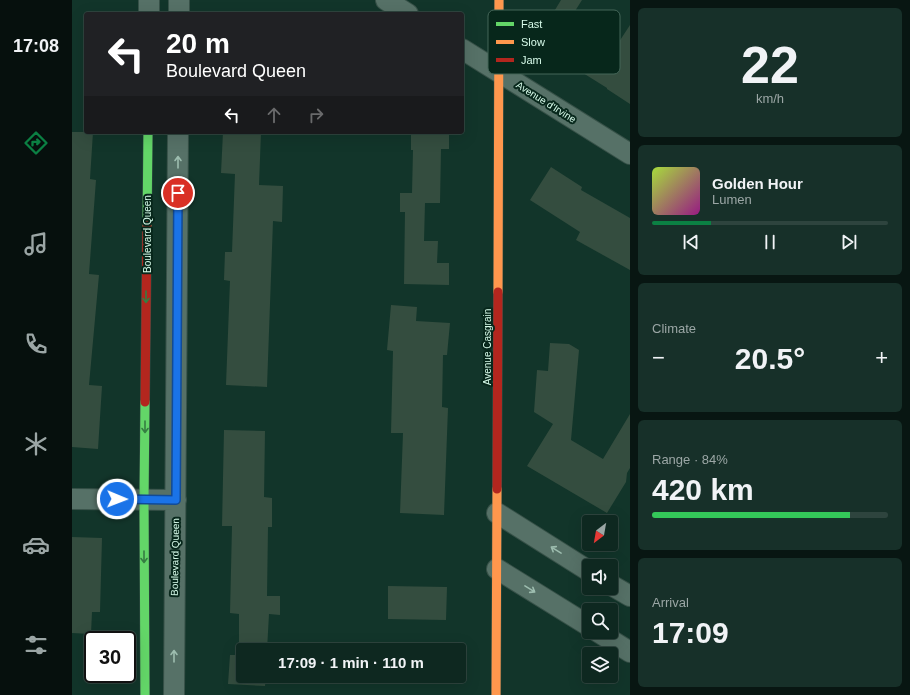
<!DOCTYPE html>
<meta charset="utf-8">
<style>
body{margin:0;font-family:Helvetica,sans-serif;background:#173029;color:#f1f3f6;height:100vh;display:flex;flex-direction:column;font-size:15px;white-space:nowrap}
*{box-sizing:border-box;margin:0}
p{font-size:13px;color:#9ba6a5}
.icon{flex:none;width:22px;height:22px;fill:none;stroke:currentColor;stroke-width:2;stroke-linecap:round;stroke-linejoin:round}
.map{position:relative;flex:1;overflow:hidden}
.panel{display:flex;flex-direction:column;gap:8px;padding:8px;background:#081612;width:280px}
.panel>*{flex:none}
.top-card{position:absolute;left:12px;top:12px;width:380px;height:122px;border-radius:4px;box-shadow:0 4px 16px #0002,0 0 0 1px #2e443e;background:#202124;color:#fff;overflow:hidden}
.needle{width:26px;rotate:211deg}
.tools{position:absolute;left:510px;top:515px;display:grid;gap:8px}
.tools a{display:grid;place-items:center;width:36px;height:36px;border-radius:4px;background:#0e2820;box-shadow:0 4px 16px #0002,0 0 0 1px #2e443e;font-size:20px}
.speed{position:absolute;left:12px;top:631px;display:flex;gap:8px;font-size:20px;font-weight:700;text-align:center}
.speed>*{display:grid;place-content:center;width:52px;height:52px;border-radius:50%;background:#0e2820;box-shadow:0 4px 16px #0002,0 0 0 1px #2e443e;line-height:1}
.speed .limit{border:2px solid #111;border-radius:6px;background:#fff;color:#111}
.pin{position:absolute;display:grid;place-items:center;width:34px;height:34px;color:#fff;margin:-17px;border:2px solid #fff;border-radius:50%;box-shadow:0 1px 4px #0007}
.me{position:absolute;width:44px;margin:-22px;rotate:91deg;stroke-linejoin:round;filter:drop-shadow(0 0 3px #0008)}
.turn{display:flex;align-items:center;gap:14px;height:84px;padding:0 16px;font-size:18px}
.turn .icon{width:52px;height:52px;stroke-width:2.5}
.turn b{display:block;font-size:28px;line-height:34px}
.lanes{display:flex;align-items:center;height:38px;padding:0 16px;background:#0003;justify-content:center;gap:20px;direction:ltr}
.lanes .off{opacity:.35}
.big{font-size:30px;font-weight:700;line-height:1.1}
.panel .widget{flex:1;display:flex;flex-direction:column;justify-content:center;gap:6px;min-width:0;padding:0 14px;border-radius:6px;background:#173029}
.panel .dial{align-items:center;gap:0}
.dial b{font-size:52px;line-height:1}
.song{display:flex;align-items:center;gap:12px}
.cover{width:48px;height:48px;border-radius:6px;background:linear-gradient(135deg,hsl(80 70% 55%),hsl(310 70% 35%))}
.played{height:4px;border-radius:2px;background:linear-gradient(90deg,#0b8043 25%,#2e443e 25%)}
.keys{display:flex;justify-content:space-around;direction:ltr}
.heat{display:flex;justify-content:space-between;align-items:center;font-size:22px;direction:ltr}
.charge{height:6px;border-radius:3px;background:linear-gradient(90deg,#34c759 84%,#2e443e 0)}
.trip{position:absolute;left:164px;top:643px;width:230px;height:40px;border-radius:4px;background:#0e2820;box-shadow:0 4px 16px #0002,0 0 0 1px #2e443e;font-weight:700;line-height:40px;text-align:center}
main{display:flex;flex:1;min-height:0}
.tab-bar{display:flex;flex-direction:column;width:72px;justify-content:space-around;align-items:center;background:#06100d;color:#9ba6a5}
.tab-bar .icon{width:28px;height:28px}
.tab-bar .selected{color:#0b8043}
.tab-bar b{font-size:18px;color:#f1f3f6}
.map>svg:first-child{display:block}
.building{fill:#344d3f}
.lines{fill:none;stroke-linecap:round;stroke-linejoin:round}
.street-casing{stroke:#375148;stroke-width:22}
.fast-casing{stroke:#375148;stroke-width:10}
.slow-casing{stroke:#375148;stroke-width:10}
.jam-casing{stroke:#375148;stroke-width:10}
.street{stroke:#567167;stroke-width:20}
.fast{stroke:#63d668;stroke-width:9}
.slow{stroke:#ff974d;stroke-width:9}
.jam{stroke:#b3261e;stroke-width:9}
.oneway{stroke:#9dbdaf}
.oneway2{stroke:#357e42}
.route-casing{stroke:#114b97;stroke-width:10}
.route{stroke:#1a73e8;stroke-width:7}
.labels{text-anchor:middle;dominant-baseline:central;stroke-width:4;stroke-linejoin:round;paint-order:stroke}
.street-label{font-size:10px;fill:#d7fbea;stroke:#07271b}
.key{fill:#07271b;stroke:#456759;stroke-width:1}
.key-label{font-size:11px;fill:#d7fbea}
</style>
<main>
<nav class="tab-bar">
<b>17:08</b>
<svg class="icon selected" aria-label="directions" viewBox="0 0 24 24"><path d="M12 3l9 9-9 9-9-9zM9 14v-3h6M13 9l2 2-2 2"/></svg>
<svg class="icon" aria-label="music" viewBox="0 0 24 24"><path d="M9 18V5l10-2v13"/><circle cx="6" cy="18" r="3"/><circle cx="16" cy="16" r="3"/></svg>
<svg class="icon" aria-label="phone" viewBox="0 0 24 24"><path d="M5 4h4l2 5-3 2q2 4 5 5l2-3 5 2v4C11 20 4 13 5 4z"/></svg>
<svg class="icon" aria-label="climate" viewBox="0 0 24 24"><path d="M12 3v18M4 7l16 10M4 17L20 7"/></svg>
<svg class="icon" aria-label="car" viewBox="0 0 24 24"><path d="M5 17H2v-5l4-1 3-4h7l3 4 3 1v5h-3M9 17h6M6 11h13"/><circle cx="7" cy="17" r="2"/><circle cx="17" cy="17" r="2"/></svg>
<svg class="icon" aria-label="filters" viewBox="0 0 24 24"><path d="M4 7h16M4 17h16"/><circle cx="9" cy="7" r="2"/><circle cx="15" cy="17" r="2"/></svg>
</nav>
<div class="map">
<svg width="558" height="695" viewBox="0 0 558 695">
<rect width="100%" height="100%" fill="#12352a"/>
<path class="building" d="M489,0H510L498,19L543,48L558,25V104L535,89V88L463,43Z
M0,132H21L18,179L24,180L17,274L27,275L17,385L30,386L26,449L0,447Z
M151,132H189L187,185L211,186L210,222L201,221L195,387L154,385L158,281L152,280L153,252H160L163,174L149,173Z
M339,132H377V149H369L368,203H353L352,241H366L365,263H377V285L332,284L333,212H328V193H340L341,150H339Z
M479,167L510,187L509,190L558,218V270L504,240L508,232L458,200Z
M319,305L345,307L344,321L378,323L375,355H371L370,407L376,408L372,515L328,513L331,433H319L321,351L315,350Z
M478,343L497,344L507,350L499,440L531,459L558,414V468L555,473L554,482L535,513L455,466L481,424L462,412L465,370L476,371Z
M152,430L193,431L192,497L200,498V527H196L195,596H208V615L197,614L195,650H171V676H194L193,686L156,684L158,655H167V614L158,613L160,526H150Z
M0,537L30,538L28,612H20L19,634L0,633Z
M316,586L375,587L374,620L316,619Z"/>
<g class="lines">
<g class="street-casing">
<path id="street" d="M314,0L336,14
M77,14V0
M107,14V0
M390,49L558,154
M0,499L104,500
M425,513L517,571
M425,569L517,626
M539,585L558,596
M526,632L558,652
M102,695L106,132"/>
</g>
<g class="fast-casing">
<path id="fast" d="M75,225L76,132
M73,695L72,500L73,402"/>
</g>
<g class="slow-casing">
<path id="slow" d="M426,292L427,0
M424,695L425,489"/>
</g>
<g class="jam-casing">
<path id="jam" d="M73,402L75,225
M425,489L426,292"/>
</g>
<use href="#street" class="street"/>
<use href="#fast" class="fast"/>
<use href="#slow" class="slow"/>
<use href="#jam" class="jam"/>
</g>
<defs><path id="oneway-shaft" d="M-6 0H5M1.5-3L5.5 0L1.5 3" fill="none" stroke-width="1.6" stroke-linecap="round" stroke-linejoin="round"/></defs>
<g class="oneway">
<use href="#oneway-shaft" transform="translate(106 162) rotate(-90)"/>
<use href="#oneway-shaft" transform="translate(484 550) rotate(-148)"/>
<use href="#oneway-shaft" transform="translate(458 589) rotate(32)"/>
<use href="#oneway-shaft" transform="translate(102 656) rotate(-90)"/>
</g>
<g class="oneway2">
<use href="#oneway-shaft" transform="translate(74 297) rotate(90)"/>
<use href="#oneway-shaft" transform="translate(73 427) rotate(90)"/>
<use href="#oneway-shaft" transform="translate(72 557) rotate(90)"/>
</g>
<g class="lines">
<g class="route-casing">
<path id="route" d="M45,499L104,500L106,193"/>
</g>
<use href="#route" class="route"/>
</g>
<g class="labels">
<g class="street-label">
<text transform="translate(474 102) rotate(32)">Avenue d'Irvine</text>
<text transform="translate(75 234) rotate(-90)">Boulevard Queen</text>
<text transform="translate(415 347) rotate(-90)">Avenue Casgrain</text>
<text transform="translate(103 557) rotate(-89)">Boulevard Queen</text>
</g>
</g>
<rect x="416" y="10" width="132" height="64" rx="6" class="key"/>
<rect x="424" y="22" width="18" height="4" fill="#63d668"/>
<rect x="424" y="40" width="18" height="4" fill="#ff974d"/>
<rect x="424" y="58" width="18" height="4" fill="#b3261e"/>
<g class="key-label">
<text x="449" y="28">Fast</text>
<text x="449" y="46">Slow</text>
<text x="449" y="64">Jam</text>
</g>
</svg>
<div class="tools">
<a><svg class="needle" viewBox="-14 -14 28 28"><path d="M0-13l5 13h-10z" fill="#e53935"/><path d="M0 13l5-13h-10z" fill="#9ba6a5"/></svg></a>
<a><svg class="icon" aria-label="sound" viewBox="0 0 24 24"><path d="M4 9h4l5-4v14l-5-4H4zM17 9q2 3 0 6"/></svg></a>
<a><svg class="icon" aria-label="search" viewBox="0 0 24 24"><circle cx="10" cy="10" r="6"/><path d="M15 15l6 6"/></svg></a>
<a><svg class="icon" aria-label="layers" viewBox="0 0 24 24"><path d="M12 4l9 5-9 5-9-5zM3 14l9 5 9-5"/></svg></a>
</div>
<div class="speed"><div class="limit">30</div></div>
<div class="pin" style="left:106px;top:193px;background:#d93025"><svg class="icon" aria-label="arrive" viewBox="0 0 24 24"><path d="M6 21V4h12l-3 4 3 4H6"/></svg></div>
<svg class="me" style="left:45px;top:499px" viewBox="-20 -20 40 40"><circle r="17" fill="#1a73e8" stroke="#fff" stroke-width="3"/><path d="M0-11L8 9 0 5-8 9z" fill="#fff"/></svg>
<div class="trip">17:09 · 1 min · 110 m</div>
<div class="top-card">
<div class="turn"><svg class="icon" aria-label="left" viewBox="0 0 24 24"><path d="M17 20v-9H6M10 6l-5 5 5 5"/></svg><div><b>20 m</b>Boulevard Queen</div></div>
<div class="lanes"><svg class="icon" aria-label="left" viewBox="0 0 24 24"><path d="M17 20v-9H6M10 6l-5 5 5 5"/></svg><svg class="icon off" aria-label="ahead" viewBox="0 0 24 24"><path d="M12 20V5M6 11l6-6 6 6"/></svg><svg class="icon off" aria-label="right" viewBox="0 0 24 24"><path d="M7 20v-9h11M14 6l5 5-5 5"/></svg></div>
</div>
</div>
<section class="panel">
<div class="widget dial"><b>22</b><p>km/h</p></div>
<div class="widget">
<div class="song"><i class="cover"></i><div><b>Golden Hour</b><p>Lumen</p></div></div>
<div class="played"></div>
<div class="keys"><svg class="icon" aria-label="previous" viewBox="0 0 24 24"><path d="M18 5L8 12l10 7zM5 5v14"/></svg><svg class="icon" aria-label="pause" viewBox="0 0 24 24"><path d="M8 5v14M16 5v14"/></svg><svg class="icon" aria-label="next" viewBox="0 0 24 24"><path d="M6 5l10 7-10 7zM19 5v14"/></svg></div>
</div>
<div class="widget"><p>Climate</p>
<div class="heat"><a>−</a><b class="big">20.5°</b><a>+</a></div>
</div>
<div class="widget"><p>Range · 84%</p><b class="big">420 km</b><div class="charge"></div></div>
<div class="widget"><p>Arrival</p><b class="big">17:09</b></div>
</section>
</main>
